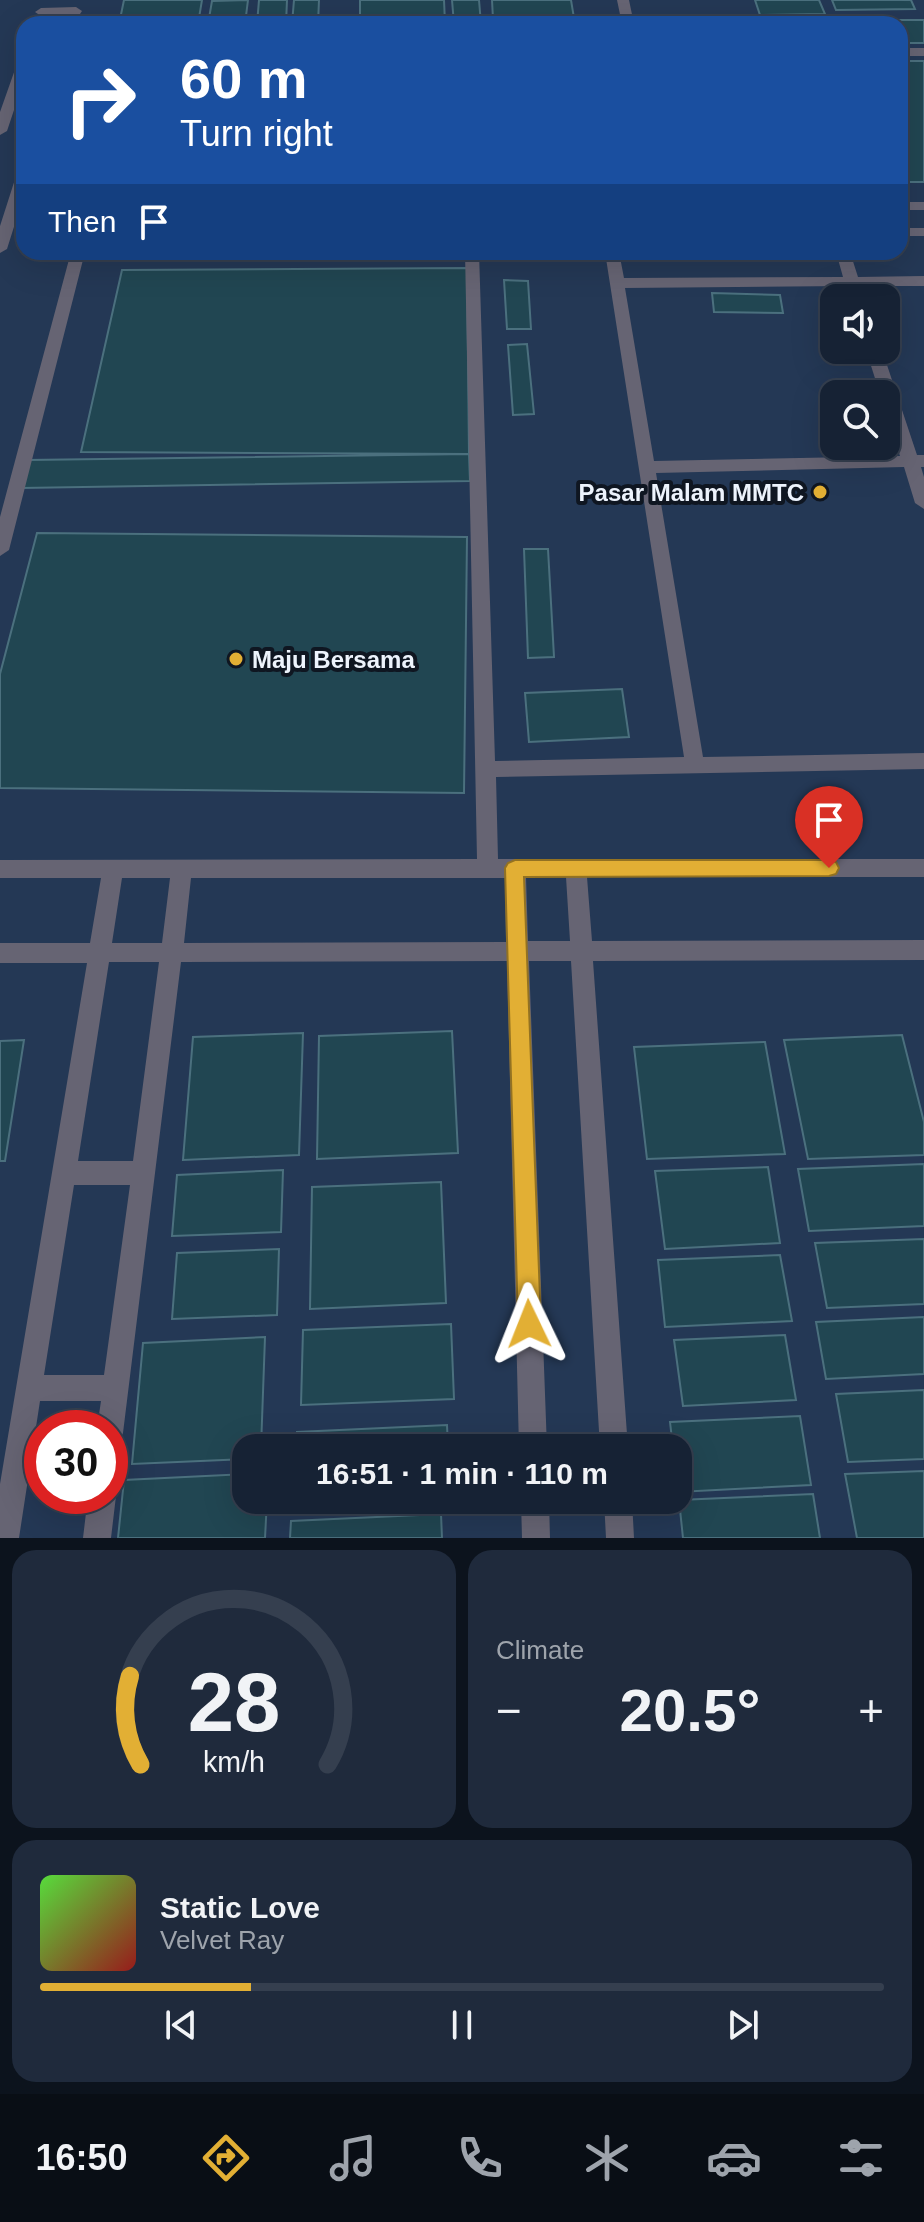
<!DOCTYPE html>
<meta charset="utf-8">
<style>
body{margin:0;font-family:Arial,sans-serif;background:#1f2a3c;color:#f1f3f6;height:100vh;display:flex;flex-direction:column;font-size:30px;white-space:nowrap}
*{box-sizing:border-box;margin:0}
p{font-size:26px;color:#9ea4ac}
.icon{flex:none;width:44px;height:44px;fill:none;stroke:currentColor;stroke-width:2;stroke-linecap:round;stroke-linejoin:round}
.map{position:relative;height:1538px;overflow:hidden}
.drawer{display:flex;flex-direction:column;gap:12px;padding:12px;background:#0c131d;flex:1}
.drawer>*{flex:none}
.guide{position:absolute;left:16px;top:16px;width:892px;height:244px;border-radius:24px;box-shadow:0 8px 32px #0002,0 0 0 2px #353f4f;background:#1a4fa0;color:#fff;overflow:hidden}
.fabs{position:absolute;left:820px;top:284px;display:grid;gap:16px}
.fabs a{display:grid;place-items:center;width:80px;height:80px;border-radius:16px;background:#162234;box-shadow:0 8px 32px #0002,0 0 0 2px #353f4f;font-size:40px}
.speed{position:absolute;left:24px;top:1410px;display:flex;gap:16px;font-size:40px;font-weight:700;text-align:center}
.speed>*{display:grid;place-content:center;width:104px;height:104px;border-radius:50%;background:#162234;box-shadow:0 8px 32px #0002,0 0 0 2px #353f4f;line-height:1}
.speed .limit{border:12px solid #d22;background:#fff;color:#111}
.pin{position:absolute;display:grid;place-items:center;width:68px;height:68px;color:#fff;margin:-82px -34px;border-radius:50% 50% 50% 0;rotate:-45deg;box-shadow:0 0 8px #0007}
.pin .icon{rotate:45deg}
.me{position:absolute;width:88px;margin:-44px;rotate:358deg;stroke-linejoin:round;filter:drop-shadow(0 0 6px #0008)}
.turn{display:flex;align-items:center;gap:28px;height:168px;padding:0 32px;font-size:36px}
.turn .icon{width:104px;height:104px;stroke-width:2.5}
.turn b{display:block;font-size:56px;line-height:68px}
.then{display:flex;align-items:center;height:76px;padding:0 32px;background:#0003;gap:16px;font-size:30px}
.big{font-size:60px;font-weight:700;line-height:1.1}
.drawer .tile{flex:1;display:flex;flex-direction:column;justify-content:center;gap:12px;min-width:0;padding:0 28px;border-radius:24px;background:#1f2a3c}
.drawer .dial{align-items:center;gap:0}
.dial svg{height:208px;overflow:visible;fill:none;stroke:#353f4f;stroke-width:7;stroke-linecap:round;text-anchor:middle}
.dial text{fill:#f1f3f6;stroke:none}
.song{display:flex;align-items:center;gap:24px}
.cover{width:96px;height:96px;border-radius:12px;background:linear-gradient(135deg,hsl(110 70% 55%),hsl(0 70% 35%))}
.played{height:8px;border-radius:4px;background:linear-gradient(90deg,#e2af34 25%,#353f4f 25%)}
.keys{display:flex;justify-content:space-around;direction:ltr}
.heat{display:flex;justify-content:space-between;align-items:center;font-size:44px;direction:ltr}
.drawer .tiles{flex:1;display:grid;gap:12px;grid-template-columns:1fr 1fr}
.tile:last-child{grid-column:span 2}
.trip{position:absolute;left:232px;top:1434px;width:460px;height:80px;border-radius:24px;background:#162234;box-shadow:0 8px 32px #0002,0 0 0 2px #353f4f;font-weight:700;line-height:80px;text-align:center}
.dock{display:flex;height:128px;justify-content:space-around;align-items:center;background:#090e15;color:#9ea4ac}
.dock .icon{width:56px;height:56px}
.dock .active{color:#e2af34}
.dock b{font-size:36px;color:#f1f3f6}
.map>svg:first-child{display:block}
.built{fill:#243855;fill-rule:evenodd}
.building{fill:#214652;stroke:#4b707e;stroke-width:2}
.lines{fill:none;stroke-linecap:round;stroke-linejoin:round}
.minor{fill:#666473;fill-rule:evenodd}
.route{fill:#e2af34;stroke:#937222;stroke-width:2}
.poi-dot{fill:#e2af34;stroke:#0f1621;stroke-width:3}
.labels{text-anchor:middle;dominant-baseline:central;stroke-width:8;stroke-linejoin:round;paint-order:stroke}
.poi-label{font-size:24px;font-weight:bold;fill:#edf3fc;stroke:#0f1621;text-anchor:end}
</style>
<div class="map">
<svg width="924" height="1538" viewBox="0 0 924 1538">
<rect width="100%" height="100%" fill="#1e2e45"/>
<path class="built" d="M0,0H924V1538H0ZM24,24H900V252H24ZM834,298H886V350H834ZM834,394H886V446H834ZM42,1428H110V1496H42ZM246,1448H678V1500H246Z"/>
<path class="building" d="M124,0H202L198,24H119Z
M248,0L245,24H208L212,1Z
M259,0H287L286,24H257Z
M294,0H319L318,24H292Z
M360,0H444L445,23L360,24Z
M452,0H479L481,24H454Z
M492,0H571L574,18L493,19Z
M755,0H819L825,14L760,15Z
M832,0H911L915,9L836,10Z
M666,20H924V43H900V24H667Z
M900,61H924V182H900Z
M467,268L469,454L81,452L122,270Z
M504,280L528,281L531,329H507Z
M712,293L780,295L783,313L714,312Z
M527,344L534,414L513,415L508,345Z
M469,454L470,481L21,488L27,460Z
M37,533L467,537L464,793L0,788V674Z
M524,549H548L554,657L528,658Z
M622,689L629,737L529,742L525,693Z
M452,1031L458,1153L317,1159L319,1036Z
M303,1033L299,1155L183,1160L193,1037Z
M902,1035L924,1122V1155L808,1159L784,1040Z
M24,1040L5,1161H0V1041Z
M765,1042L785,1154L647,1159L634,1047Z
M924,1164V1226L809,1231L798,1169Z
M768,1167L780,1243L665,1249L655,1171Z
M283,1170L281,1232L172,1236L177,1175Z
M441,1182L446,1303L310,1309L312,1187Z
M924,1239V1304L827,1308L815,1243Z
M279,1249L277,1315L172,1319L177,1253Z
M780,1255L792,1321L665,1327L658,1260Z
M924,1317V1374L826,1379L816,1322Z
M451,1324L454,1399L301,1405L303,1330Z
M785,1335L796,1400L683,1406L674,1340Z
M265,1337L261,1448H246V1459L132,1464L143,1343Z
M924,1390V1459L848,1462L836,1394Z
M800,1416L811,1485L678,1492V1448H673L670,1422Z
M447,1425L448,1448H297V1432Z
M924,1471V1538H857L845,1474Z
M246,1474V1500H267L265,1538H118L124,1480Z
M813,1494L820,1538H683L679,1500Z
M296,1500H449L450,1503L295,1510Z
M441,1514L442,1538H290L291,1521Z"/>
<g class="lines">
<path class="minor" d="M617,0H629L634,24H622Z
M76,7L82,11L80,14L41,16L35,12L41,8Z
M900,48H924V56H900Z
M24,57V80L7,131L0,135V112L18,61Z
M24,169V195L7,249L0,253V226L17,173Z
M900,202H924V210H900Z
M900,228H924V236H900Z
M71,252H85L9,550L0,556V517Z
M465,252H479L495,761L684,757L605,252H619L624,278L843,277L836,252H850L858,277L924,276V286H861L865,298H849L846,286L625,288L654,461L900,456L886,412V394H880L866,350H882L917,455H924V467H921L924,477V509L915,503L904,467L656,473L703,757L924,753V769L496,777L498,859H924V877H587L592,941L924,940V960L593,961L628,1448H600L571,961H529L547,1448H519L507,961L181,962L123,1433L119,1442L110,1446V1428H97L101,1401H40L19,1538H0V1484L87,963H0V943H90L101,878H0V860L477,859ZM526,877H566L570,941H528ZM122,878H170L162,943H112ZM191,878H505L506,942L184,943ZM109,962H159L133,1161H78ZM74,1185H130L104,1375H44Z
M110,1486L116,1496L111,1538H83L88,1496H110Z
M521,1500H549L550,1538H522Z
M604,1500H632L634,1538H606Z"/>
</g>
<path class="route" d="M515,860H829L836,862L839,868L836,874L829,876L524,877L541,1324L538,1332L529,1336L521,1332L518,1324L505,868L508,863Z"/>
<g class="poi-dot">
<circle cx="820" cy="492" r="8"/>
<circle cx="236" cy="659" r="8"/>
</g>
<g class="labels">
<g class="poi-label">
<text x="804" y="492">Pasar Malam MMTC</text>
<text x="252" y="659" text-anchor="start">Maju Bersama</text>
</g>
</g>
</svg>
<div class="fabs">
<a><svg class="icon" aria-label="sound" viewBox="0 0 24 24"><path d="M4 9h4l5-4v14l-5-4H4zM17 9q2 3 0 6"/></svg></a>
<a><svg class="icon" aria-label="search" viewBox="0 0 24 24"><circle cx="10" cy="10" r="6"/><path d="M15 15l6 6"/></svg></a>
</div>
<div class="speed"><div class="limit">30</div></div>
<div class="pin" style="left:829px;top:868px;background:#d93025"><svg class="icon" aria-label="arrive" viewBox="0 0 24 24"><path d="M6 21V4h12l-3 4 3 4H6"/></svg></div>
<svg class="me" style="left:529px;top:1324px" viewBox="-20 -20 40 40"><path d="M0-17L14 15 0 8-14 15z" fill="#e2af34" stroke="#fff" stroke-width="4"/></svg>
<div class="trip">16:51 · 1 min · 110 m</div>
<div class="guide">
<div class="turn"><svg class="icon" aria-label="right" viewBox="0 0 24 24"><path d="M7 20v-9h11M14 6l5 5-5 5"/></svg><div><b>60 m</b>Turn right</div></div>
<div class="then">Then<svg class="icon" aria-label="arrive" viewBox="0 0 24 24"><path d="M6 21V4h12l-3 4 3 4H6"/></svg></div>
</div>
</div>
<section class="drawer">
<div class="tiles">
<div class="tile dial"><svg viewBox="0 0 100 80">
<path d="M14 69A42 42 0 1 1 86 69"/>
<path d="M14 69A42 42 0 0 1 10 35" stroke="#e2af34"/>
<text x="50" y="56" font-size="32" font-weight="700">28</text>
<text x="50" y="72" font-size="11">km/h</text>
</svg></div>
<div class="tile"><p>Climate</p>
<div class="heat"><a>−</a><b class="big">20.5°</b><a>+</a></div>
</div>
<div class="tile">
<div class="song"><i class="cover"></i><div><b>Static Love</b><p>Velvet Ray</p></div></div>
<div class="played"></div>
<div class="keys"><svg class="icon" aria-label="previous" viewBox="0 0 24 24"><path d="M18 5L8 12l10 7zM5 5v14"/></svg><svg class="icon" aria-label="pause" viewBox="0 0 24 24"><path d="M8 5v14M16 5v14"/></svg><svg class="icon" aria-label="next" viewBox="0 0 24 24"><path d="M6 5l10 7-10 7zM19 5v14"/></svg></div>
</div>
</div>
</section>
<nav class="dock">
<b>16:50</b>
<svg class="icon active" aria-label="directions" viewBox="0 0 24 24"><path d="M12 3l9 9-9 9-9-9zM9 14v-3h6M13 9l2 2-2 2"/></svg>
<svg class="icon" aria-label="music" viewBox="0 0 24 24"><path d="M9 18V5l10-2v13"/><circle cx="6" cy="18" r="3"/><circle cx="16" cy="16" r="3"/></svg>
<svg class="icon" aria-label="phone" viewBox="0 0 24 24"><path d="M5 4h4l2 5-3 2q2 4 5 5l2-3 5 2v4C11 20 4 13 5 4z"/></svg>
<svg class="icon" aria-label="climate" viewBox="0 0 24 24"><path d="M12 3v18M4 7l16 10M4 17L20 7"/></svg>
<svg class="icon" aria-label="car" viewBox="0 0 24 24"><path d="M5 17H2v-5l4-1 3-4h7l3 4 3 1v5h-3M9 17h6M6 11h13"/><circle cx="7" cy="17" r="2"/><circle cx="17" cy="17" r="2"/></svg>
<svg class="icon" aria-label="filters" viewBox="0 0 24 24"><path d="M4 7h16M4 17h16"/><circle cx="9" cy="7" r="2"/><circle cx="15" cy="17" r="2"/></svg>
</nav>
